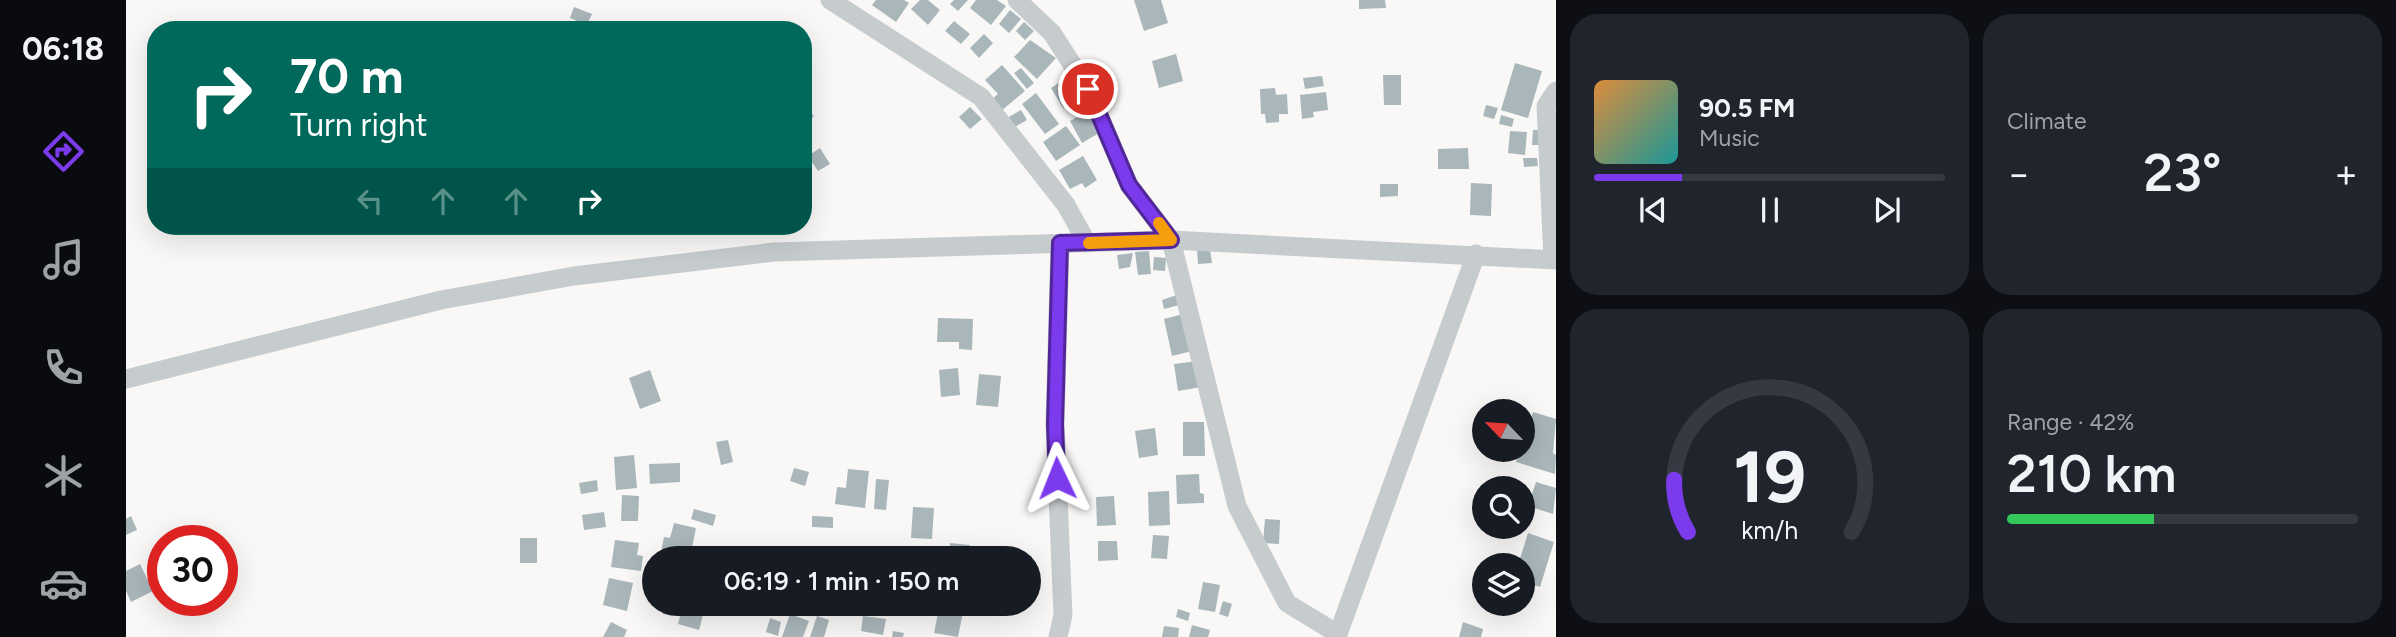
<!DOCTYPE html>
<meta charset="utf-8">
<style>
body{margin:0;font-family:Figtree,sans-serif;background:#20242c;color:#f1f3f6;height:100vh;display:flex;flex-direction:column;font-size:26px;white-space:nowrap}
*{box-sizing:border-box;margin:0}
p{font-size:23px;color:#9ea1a6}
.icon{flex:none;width:38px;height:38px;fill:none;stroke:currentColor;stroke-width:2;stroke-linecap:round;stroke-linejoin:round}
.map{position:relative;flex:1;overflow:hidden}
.details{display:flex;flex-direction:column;gap:14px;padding:14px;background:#0d0f14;width:840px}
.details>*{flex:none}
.top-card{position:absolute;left:21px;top:21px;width:665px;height:214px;border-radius:28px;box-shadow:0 7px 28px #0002;background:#00695c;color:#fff;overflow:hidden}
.needle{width:46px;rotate:295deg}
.controls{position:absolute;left:1346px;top:399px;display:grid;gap:14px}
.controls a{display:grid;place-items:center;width:63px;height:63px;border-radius:50%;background:#171b24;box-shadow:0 7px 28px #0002;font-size:35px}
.speed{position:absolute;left:21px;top:525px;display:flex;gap:14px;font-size:35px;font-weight:700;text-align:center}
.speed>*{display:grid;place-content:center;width:91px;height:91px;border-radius:50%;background:#171b24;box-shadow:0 7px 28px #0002;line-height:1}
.speed .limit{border:10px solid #d22;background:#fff;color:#111}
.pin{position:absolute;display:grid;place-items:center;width:60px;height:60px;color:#fff;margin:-30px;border:4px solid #fff;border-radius:50%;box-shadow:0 2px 7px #0007}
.me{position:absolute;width:77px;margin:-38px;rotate:358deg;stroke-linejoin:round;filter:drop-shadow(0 0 5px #0008)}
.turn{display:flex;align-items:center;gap:24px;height:147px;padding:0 28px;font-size:32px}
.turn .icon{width:91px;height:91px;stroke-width:2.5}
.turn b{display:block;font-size:49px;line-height:60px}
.lanes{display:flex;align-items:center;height:66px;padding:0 28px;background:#0003;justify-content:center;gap:35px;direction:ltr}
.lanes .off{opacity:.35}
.big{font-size:52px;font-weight:600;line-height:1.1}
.details .tile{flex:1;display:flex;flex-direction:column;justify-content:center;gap:10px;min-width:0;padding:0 24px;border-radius:28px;background:#20242c}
.details .dial{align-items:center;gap:0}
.dial svg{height:182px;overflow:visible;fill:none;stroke:#363941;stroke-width:7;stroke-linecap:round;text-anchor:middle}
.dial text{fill:#f1f3f6;stroke:none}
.song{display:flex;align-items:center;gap:21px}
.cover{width:84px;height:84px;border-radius:10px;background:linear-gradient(135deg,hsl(30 70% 55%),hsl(180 70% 35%))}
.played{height:7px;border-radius:4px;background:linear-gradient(90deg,#7c3aed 25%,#363941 25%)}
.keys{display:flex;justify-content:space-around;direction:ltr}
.heat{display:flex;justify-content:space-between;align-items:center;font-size:38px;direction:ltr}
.charge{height:10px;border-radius:5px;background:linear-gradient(90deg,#34c759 42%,#363941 0)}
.details .tiles{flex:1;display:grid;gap:14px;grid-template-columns:repeat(2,1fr)}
.trip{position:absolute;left:516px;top:546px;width:399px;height:70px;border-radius:35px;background:#171b24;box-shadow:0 7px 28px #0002;font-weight:600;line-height:70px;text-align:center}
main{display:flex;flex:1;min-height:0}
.tab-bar{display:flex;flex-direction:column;width:126px;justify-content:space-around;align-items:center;background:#090b0e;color:#9ea1a6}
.tab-bar .icon{width:49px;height:49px}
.tab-bar .active{color:#7c3aed}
.tab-bar b{font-size:32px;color:#f1f3f6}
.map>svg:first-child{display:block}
.building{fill:#a9b6ba}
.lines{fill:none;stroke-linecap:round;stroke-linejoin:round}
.minor{stroke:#c6cbce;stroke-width:19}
.route-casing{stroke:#51269a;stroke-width:18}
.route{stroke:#7c3aed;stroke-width:12}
.slow{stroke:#f59e0b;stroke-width:12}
</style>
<main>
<nav class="tab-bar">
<b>06:18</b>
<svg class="icon active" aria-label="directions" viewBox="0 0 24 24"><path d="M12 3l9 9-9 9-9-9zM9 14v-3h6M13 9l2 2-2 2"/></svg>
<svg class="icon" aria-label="music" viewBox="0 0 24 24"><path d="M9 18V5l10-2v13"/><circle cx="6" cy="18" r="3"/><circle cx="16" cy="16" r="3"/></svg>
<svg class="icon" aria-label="phone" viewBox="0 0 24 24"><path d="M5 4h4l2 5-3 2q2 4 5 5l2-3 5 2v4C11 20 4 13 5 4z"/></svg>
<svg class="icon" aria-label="climate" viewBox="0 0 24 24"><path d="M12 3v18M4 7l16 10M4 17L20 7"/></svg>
<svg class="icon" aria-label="car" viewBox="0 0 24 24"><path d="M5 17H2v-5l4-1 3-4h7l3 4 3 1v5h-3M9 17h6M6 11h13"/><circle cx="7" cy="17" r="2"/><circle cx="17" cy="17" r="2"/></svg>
</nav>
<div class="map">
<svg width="1430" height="637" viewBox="0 0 1430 637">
<rect width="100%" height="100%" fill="#f9f8f6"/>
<path class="building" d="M750,0H778L783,3L770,22L746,5Z
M794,0H802L814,10L802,25L785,9Z
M828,0H842L832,11L824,4Z
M850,0H871L880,6L865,25L844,8Z
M1008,0H1035L1042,23L1018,31Z
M1233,0H1259L1260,8L1233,9Z
M448,7L466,14L461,25L444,18Z
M884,10L895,19L883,33L873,24Z
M828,21L844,34L835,44L819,31Z
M898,22L908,31L899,40L890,31Z
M858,34L867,43L853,58L844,48Z
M904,40L930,58L911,79L888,57Z
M1050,54L1057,81L1033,88L1026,61Z
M1389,63L1416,71L1402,118L1375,110Z
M876,65L899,91L875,111L865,100L872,94L859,80Z
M895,68L908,83L901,89L888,73Z
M1257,75H1275V105H1258Z
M943,76L956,96L937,108L925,88Z
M1196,76L1198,86L1179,89L1177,78Z
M1149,88L1150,95L1161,94L1162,114H1153V122L1140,123L1139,114H1135L1134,89Z
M1200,92L1202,110L1187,112L1188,117L1176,119L1174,95Z
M910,93L933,124L919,134L896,104Z
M677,104L688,116L677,126Z
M1360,105L1372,108L1368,119L1357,116Z
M844,107L856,119L844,129L833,117Z
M895,110L901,120L887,128L881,118Z
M960,112L965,120L971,117L978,130L956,143L944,121Z
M1375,115L1388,119L1386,127L1373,124Z
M940,126L954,145L930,161L917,142Z
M1407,130H1413V145H1406Z
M1384,131L1401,132L1399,155L1382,153Z
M694,148L704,164L692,171L682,156Z
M1342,148L1343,169H1312V149Z
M957,156L971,180L959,188L956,183L944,189L933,170Z
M1397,158H1411L1412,166L1398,167Z
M1345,183L1366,184L1365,216L1344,215Z
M1254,184H1272V196L1254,197Z
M1084,249L1086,263L1072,264L1071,250Z
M1023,251L1025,274L1012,275L1009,252Z
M1007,253L1004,267L993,269L991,255Z
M1028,257L1040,258L1039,271L1027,270Z
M1054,294L1057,304L1038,309L1036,300Z
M1057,314L1066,351L1046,356L1038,319Z
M812,318L847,319L846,350L833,349V342H811Z
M1072,361L1075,387L1052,391L1048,364Z
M832,368L834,395L815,397L813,370Z
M524,370L535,401L514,409L503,378Z
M853,374L875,376L872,407L850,405Z
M1407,412L1430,419L1427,453L1430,455L1429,474L1390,462Z
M1057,422H1078L1079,456H1057Z
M1029,428L1032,455L1013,458L1009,431Z
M602,440L607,462L595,465L590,442Z
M1371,450H1386L1383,460L1369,456Z
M508,455L511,488L490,490L488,457Z
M554,463V482L524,484L523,464Z
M668,468L683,472L679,486L664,481Z
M722,469L743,471L739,508L709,504L711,487L720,488Z
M1073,474L1074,493L1078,494V503L1051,504L1050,475Z
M750,479L763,480L760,510L748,509Z
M471,480L472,491L455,494L453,483Z
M1410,482L1430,488L1427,514L1402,506Z
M1043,491L1044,525L1023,526L1022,492Z
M496,495L513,496L512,521H495Z
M988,496L990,525L971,526L970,497Z
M787,507L808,508L806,539L785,538Z
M568,509L590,515L587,526L565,519Z
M478,512L480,527L458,530L456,515Z
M5,516L11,530L0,535V519Z
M686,516L707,517V528L686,527Z
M1139,519L1154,520L1153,544L1137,543Z
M548,523L570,528L564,558L535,552L538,537L544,538Z
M1402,533L1428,542L1414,587L1396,581V565H1392Z
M1027,535L1043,536L1041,559L1025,558Z
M394,538H411V563H394Z
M489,540L513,543L511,555L517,556L515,571L485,567Z
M972,541H991L992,560L972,561Z
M824,543L844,545L843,558H823Z
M14,564L27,591L5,602L0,591V571Z
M483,578L507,583L501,611L477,605Z
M1077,582L1094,585L1089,612L1072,609Z
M1097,601L1106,604L1102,617L1093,614Z
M538,604H548L547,616L537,614Z
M557,604H580L573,630L552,624Z
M814,604L838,607L832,637L808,633Z
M1052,609L1064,613L1062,621L1050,617Z
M664,614L683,621L677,637H656Z
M691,616L703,620L698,637H684Z
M737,616L760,619L757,635L735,631Z
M644,618L655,622L652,636L640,632Z
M485,622L501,630L498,637H477Z
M1337,622L1357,629L1355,637H1333Z
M1066,625L1084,630L1082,637H1063Z
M1038,626L1053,628L1052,637H1036Z
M767,631L778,633L777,637H766Z"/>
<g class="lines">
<path class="minor" d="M704,0L855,97L940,205L961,243
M891,0L926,33L962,89L1003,185L1045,240L1111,506L1161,603L1212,634
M1427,259L1420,106L1430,91
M0,379L315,300L448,276L648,252L1045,240L1430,260
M932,637L937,615L929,424L934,243
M1211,637L1350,254"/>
</g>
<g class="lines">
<g class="route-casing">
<path id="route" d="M931,478L929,424L934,243L1045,240L1003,185L962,89"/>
</g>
<use href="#route" class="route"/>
<path class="slow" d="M963,243L1045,240L1033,223"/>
</g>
</svg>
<div class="controls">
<a><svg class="needle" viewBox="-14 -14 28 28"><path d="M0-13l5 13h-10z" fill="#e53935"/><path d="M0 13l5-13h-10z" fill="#9ea1a6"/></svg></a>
<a><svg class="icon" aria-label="search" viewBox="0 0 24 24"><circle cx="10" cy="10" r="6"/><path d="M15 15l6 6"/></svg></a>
<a><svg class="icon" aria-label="layers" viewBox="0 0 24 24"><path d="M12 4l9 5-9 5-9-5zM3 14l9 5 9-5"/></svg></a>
</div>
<div class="speed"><div class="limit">30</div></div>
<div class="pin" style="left:962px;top:89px;background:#d93025"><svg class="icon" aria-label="arrive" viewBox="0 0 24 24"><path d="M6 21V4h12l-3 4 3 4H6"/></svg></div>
<svg class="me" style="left:931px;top:478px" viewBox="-20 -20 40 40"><path d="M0-17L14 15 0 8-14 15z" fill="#7c3aed" stroke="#fff" stroke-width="4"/></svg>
<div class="trip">06:19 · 1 min · 150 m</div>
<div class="top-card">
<div class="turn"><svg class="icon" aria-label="right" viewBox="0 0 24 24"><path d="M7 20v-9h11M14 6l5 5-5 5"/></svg><div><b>70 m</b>Turn right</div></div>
<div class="lanes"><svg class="icon off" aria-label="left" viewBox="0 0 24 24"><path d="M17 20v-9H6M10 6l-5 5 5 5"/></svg><svg class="icon off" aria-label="ahead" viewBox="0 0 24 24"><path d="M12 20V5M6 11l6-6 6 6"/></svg><svg class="icon off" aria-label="ahead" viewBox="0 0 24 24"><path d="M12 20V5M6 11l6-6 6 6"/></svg><svg class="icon" aria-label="right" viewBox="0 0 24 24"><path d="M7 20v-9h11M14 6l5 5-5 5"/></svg></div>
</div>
</div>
<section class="details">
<div class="tiles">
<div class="tile">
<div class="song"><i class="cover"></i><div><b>90.5 FM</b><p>Music</p></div></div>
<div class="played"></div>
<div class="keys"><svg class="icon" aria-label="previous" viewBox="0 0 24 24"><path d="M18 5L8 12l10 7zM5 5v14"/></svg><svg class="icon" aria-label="pause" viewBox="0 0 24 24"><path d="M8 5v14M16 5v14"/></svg><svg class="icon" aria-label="next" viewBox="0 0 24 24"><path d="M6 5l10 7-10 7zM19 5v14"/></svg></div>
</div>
<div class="tile"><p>Climate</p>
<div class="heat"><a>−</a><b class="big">23°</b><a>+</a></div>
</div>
<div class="tile dial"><svg viewBox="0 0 100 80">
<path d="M14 69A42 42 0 1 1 86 69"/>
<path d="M14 69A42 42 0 0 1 8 46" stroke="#7c3aed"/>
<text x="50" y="56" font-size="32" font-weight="700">19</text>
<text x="50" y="72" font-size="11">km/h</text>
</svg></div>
<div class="tile"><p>Range · 42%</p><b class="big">210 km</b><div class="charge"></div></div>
</div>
</section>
</main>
